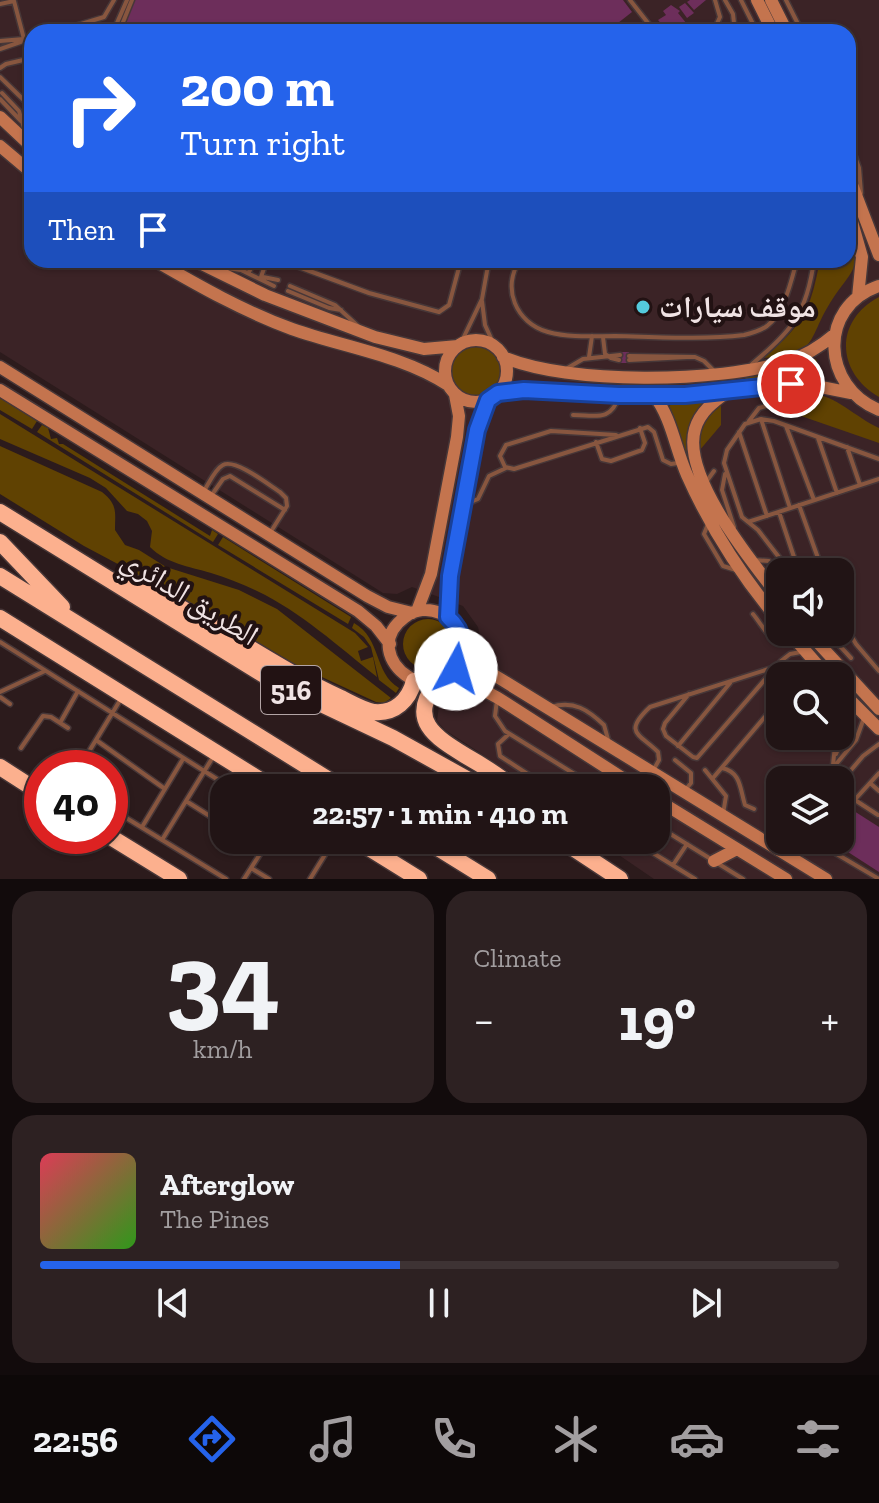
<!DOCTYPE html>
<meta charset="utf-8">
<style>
body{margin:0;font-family:"Zilla Slab","Noto Naskh Arabic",serif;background:#2d2122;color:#f1f3f6;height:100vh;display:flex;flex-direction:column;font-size:30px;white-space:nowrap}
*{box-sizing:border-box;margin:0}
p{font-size:26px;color:#a29ea0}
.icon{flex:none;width:44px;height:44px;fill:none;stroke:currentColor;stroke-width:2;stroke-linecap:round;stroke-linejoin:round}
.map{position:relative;height:879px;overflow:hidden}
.side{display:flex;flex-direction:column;gap:12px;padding:12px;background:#120b0c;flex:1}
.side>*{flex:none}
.guide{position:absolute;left:24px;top:24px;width:832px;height:244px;border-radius:24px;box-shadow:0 2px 6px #0004,0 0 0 2px #3e3334;background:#2563eb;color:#fff;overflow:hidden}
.controls{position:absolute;left:766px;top:558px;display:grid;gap:16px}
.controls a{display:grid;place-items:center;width:88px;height:88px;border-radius:16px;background:#211415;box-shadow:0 2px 6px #0004,0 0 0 2px #3e3334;font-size:40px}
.speed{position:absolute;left:24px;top:750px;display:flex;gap:16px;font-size:40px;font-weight:700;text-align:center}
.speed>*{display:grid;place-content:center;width:104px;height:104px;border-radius:50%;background:#211415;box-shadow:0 2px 6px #0004,0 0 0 2px #3e3334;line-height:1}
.speed .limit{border:12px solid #d22;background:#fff;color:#111}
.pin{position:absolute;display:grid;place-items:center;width:68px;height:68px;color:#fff;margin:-34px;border:4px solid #fff;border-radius:50%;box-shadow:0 2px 8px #0007}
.me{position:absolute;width:88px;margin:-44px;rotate:6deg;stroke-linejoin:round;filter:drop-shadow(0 0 6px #0008)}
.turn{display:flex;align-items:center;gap:28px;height:168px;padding:0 24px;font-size:36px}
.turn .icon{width:104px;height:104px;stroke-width:2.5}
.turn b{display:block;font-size:56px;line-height:68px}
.then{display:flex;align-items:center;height:76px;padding:0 24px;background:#0003;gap:16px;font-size:30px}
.big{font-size:60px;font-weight:700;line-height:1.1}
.side .tile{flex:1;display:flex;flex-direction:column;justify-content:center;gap:12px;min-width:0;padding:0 28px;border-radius:24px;background:#2d2122}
.side .dial{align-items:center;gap:0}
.dial b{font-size:104px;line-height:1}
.song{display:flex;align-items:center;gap:24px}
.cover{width:96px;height:96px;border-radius:12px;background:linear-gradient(135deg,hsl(350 70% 55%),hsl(110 70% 35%))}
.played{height:8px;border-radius:4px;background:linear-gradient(90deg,#2563eb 45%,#3e3334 45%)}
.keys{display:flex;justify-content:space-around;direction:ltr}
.heat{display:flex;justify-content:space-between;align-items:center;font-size:44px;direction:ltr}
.side .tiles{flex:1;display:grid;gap:12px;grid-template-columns:1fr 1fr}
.tile:last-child{grid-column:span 2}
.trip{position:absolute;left:210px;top:774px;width:460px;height:80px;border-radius:24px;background:#211415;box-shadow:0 2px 6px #0004,0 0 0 2px #3e3334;font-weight:700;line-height:80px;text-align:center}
.menu{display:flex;height:128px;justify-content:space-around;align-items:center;background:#0d0808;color:#a29ea0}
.menu .icon{width:56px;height:56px}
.menu .current{color:#2563eb}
.menu b{font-size:36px;color:#f1f3f6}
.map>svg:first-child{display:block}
.built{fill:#3b2326;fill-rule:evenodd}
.green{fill:#604202}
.building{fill:#6d2e5b}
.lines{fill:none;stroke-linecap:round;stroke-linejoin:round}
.lane-casing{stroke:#473738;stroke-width:7}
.secondary-casing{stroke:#473738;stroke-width:15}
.highway-casing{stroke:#473738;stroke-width:19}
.lane{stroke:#88563f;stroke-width:4}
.secondary{stroke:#c4744e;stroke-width:12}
.highway{stroke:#fcb08e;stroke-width:16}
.route-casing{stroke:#184099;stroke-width:20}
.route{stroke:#2563eb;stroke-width:14}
.poi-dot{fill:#54cadc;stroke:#221213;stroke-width:3}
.labels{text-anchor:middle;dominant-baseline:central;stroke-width:8;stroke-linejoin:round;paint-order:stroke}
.shield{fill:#221213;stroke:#b2a4a5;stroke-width:2}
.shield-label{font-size:28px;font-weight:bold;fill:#f0e3e4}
.poi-label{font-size:30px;font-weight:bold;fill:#f0e3e4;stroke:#221213;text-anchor:start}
.street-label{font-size:30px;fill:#f0e3e4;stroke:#221213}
</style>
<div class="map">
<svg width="879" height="879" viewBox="0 0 879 879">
<rect width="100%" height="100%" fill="#2c1b1c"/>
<path class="built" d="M0,0H879V879H654L597,840H656V788H534L445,730L437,721L440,698L484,654L478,627L463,606L412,587L397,594L383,593L0,352ZM32,32H848V260H32ZM780,572H840V632H780ZM780,676H840V736H780ZM780,780H840V840H780Z"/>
<path class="green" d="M848,225C865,270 851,269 830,303C807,340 819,354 764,358C804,323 810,312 820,260H848Z
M879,297V397C836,372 834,321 879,297Z
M451 372a25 25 0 1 1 50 0a25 25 0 1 1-50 0Z
M816,359L820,373L746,381L745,377L793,368Z
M811,393C837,396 855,417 879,428V443L778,408L787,398Z
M0,398L37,421L32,429L0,410Z
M706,402C692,425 683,440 692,466L688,468L669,406L673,403Z
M721,405V425L699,451L702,422Z
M0,414L355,633L368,647L358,651L361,661L373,657L377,677C339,647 301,612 257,591C242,584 227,578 211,573C188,566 167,564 150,547L152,531L147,521L138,514L127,511L106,488L90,478L0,439Z
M42,425L48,428L51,439L57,438L59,444H63L210,536L212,530L218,534L213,542L37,432Z
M0,446L102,492C118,505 115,512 115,530L125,545L139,550L166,567L239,590L277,609L391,698L384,703L376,702L298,666L193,604L84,546L0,494Z
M223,537L351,617L348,624L218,545Z
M403 644a25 25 0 1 1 50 0a25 25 0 1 1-50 0Z
M354,623C382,639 373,672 399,688L396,693L379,680L371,647L364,637L352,628Z"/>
<path class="building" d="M133,0H623L632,12L618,23L626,32H566L561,26L555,32H152L142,29L141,32H127L130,25L126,24Z
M690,0H706L694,10L687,2Z
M685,3L694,13L687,18L679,7Z
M671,5L680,11L678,13L691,29L687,32H668L658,20L666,15L663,11Z
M620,352H629L628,363H619Z
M854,811L879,827V872L834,843L840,840V833Z"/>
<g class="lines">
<g class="lane-casing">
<path id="lane" d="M630,0L655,32
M725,0L733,14L735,32
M741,0L757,32
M786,0L802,32
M0,4L14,1L24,39
M55,32L104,17L114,0
M113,32L127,0
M119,32L132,0
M713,32L720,17L715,0
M0,41L24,39
M0,49L32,38
M0,68L6,64L32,58
M0,77L32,108
M2,93L19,111L26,135
M0,99L21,121
M848,137L859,168L861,193
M280,260L369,293L439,312L449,305L461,260
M520,260C501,288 516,323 548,332C570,338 594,336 615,336C658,337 702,340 744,335C752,333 760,331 767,326C785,312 791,281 797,260
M220,267L241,270L274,286
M249,272L255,260
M261,277L267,260
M263,277L278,280
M290,286L335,305L359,327
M288,291L329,308L341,310
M482,301L485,325L495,347
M603,337L605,354L611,358L619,360
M460,345L482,299L489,260
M629,356L695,357L704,361L714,371
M589,357L592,336
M629,360L687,357
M752,364C792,331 807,313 814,260
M566,369L583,359L620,355
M573,415C596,415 611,422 619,396
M761,419L790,508
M749,421L759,408L777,403L785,390
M786,426L814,500
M739,432L767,516
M616,435L551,431L506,445L500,456L505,467L514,469L648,427L654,432L663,460L671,464L678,463
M818,438L837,493
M596,442L602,459L611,461L642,450L645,443L640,428
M847,447L860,485
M725,474L722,490L734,527
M706,482L714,471
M204,491C209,483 215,469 223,465C235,458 269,485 280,492L286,498L287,506L270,533
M211,496L223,479L230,476L285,510
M466,504L478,499L489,476L506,468
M799,505L823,572
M779,512L797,566
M748,522L879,479
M708,524L704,534L723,566L736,570
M818,559L791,567L785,565L758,530L742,517L724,463L727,450L745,424L761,419L774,421L879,459
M754,560L769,561L780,573
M753,614C766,630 771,647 793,641
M840,617L856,644L879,671
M818,641C833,634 841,648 851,658
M0,642L231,788
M0,692L45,671
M689,694L665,723L663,729L666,736L693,757L697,758L781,661L790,654L801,652
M0,697L10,704
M497,700L495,716L505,731L597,788
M551,707C574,700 588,710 604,725L609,743
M60,723L78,691
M509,734L498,744L500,756L549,788
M96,740L165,789
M678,746L730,683
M21,748L43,716L51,717L68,728
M836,754L843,737L840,717
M675,760L691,773V783L686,789
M833,765L836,736
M79,768L122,697
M722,768C741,772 740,789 745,805L754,809
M654,769L659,760L658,752C640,734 622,733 650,707L775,667
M705,770L726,796L723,814
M713,778L780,699
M823,780L856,740L864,718
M840,783L863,756L879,744
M870,783L879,791
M855,800L878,815
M186,801L224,825
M110,808L226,879
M840,816L879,773
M656,825L743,879
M142,827L183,759
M765,837L780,828
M162,840L213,757
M248,840L263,849
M632,840L695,879
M797,840L798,857
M827,840L835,853L879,879
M673,865L687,844
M251,868L269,879
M244,879L269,840
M310,879L326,853L324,844L318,840"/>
</g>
<g class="secondary-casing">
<path id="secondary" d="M757,0L773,32
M771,0L787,32
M0,117L32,147
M0,146L32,173
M848,174L879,255
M848,208L862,257L858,297
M154,260C199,286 243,311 292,329C343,347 402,355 448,385
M194,260L265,295L375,337L424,349L458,346
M879,286C817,307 822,387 879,410
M445 371a31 31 0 1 1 62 0a31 31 0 1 1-62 0Z
M503,357C569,385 718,383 788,361C805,356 821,346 835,334
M0,367L367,596L388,607L412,613
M0,390L358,611L376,626L390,644
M727,392C713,402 700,412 695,429C681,476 752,562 780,598
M498,393L537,389L619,395H685L806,384L851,393
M654,395C672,419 675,448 687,475C711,529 742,577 780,622
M417,611L431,574L457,437L459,416L455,395
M448,617C445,579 456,541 463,504C470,469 473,432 488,400
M789,632L827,676
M808,632L879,709
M463,648C447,725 351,657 405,617C415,609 429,608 440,613C465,623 455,638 466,652C474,661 485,668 494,675L826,879
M448,676L476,686L498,698L638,788
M840,690L879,729
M656,799L786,879
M714,861L737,849"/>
</g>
<g class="highway-casing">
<path id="highway" d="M0,512L277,683L393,738L483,788
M0,542L62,607
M0,576L342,788
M120,580C138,582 155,593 170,602C228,632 281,671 341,698C351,703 363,710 374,712C395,714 409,700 414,681
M0,618L273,788
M437,682C407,720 435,737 466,756C482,765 499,776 514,788
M0,767L42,794
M109,836L179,879
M356,840L419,879
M425,840L488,879
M561,840L620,879"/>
</g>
<use href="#lane" class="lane"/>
<use href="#secondary" class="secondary"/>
<use href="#highway" class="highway"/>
</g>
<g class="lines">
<g class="route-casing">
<path id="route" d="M456,669C466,650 465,632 448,617L450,576L477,430L488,400L498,393L524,390L619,395H685L791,384"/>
</g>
<use href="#route" class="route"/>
</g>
<circle class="poi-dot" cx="643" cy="307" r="8"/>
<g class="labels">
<rect class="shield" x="261" y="666" width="60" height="48" rx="6"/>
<g class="shield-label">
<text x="291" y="690">516</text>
</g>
<g class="poi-label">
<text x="659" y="307">موقف سيارات</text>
</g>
<g class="street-label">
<text transform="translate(190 597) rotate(32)">الطريق الدائري</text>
</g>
</g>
</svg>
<div class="controls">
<a><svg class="icon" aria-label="sound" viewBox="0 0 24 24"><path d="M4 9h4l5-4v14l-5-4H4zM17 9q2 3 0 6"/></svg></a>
<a><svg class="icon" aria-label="search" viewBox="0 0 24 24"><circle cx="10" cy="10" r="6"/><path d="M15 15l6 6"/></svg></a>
<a><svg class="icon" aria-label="layers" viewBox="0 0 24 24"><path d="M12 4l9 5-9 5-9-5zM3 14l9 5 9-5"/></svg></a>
</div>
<div class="speed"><div class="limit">40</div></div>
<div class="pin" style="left:791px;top:384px;background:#d93025"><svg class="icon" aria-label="arrive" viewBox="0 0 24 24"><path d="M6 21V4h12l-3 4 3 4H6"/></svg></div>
<svg class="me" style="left:456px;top:669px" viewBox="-20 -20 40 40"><circle r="19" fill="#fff"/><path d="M0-13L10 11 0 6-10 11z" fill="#2563eb"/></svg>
<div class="trip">22:57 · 1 min · 410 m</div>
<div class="guide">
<div class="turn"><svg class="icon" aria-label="right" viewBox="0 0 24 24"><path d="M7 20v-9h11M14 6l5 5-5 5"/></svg><div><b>200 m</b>Turn right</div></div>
<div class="then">Then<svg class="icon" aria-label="arrive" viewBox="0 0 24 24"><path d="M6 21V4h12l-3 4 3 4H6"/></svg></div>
</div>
</div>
<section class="side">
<div class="tiles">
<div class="tile dial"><b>34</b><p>km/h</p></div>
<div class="tile"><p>Climate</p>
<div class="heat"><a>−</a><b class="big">19°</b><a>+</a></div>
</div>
<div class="tile">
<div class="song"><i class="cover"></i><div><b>Afterglow</b><p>The Pines</p></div></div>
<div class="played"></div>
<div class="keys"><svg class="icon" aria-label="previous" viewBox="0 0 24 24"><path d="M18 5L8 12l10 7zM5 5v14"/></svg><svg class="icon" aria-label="pause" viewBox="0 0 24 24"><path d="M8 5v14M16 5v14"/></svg><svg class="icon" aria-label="next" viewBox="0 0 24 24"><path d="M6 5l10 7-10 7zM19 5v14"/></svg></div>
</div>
</div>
</section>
<nav class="menu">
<b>22:56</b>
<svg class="icon current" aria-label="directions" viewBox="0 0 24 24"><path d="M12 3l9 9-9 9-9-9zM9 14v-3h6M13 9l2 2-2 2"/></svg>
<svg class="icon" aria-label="music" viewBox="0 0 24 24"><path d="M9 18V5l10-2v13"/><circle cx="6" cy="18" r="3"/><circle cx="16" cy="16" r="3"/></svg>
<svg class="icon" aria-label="phone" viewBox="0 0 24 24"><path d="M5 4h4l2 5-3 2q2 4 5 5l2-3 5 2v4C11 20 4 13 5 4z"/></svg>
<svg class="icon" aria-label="climate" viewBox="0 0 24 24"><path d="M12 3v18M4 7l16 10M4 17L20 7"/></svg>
<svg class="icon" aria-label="car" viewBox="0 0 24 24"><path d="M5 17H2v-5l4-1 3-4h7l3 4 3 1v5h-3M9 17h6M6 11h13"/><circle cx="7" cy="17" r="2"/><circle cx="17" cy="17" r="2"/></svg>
<svg class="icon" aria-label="filters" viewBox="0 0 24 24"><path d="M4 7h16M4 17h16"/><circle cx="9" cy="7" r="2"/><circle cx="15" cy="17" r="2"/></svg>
</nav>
